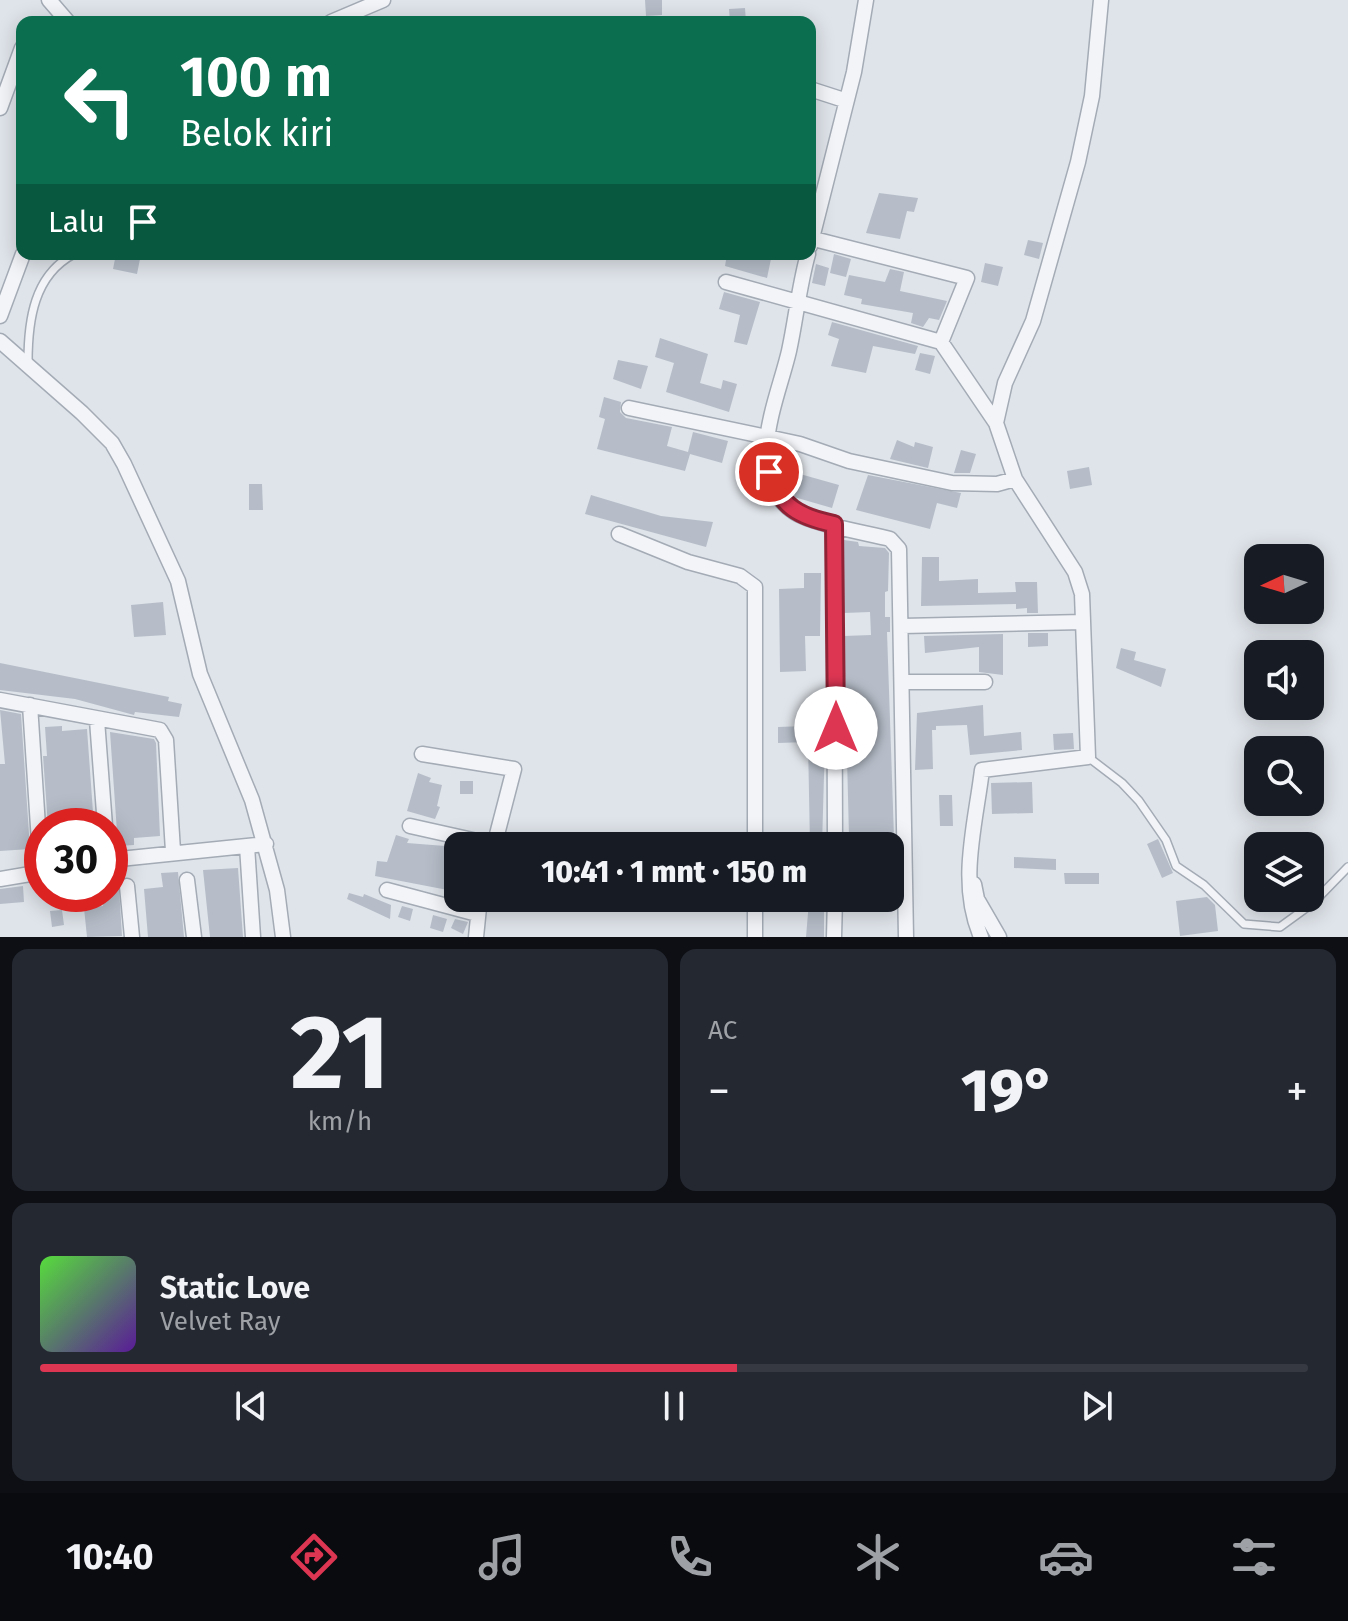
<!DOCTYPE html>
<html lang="id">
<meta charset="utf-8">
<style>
body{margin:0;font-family:"Fira Sans",sans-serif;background:#242831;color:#f1f3f6;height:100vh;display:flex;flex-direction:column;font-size:30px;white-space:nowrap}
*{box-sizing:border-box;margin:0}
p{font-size:26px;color:#9ea1a6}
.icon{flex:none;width:44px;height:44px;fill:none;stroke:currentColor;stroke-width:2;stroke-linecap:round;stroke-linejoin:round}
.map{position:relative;height:937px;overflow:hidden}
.details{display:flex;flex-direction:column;gap:12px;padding:12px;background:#0d0f14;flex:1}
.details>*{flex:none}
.guide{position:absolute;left:16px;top:16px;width:800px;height:244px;border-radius:16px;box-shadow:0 4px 20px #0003;background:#0b6e4f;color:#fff;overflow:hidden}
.needle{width:52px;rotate:266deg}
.tools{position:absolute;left:1244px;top:544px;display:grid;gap:16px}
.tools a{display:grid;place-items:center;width:80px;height:80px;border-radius:16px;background:#171b24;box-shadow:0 4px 20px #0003;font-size:40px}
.speed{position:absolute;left:24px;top:808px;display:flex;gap:16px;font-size:40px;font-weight:700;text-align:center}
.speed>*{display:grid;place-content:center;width:104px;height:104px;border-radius:50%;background:#171b24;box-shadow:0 4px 20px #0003;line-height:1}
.speed .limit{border:12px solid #d22;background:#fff;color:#111}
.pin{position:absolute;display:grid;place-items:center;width:68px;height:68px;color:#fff;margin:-34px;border:4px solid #fff;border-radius:50%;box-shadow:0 2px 8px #0007}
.me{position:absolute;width:88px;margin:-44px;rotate:0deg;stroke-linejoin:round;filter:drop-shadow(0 0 6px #0008)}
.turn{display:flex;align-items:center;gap:28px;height:168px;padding:0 32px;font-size:36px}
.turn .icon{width:104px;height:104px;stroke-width:2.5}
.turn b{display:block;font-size:56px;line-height:68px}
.then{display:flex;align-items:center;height:76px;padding:0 32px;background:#0003;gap:16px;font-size:30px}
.big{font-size:60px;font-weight:800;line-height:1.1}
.details .card{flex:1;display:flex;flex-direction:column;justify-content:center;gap:12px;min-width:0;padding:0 28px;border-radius:16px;background:#242831}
.details .dial{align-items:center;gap:0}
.dial b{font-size:104px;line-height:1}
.song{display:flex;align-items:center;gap:24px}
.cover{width:96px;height:96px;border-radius:12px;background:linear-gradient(135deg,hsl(110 70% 55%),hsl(270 70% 35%))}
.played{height:8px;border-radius:4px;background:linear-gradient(90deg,#dd3653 55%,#363941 55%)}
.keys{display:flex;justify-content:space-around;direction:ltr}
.heat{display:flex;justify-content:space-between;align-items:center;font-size:44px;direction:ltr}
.details .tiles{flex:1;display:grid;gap:12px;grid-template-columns:1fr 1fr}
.card:last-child{grid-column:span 2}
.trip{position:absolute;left:444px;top:832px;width:460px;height:80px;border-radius:16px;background:#171b24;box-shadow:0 4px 20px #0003;font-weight:800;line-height:80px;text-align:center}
.menu{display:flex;height:128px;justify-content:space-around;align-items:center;background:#090b0e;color:#9ea1a6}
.menu .icon{width:56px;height:56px}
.menu .current{color:#dd3653}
.menu b{font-size:36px;color:#f1f3f6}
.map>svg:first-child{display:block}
.building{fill:#b6bdc8}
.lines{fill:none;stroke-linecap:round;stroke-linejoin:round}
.service-casing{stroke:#a4abb5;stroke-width:10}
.minor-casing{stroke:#a4abb5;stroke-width:17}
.service{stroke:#f2f4f8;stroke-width:7}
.minor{stroke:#f2f4f8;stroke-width:14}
.route-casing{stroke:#902336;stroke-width:20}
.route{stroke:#dd3653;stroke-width:14}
</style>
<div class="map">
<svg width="1348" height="937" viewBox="0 0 1348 937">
<rect width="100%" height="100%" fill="#dfe4ea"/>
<path class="building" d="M645,0H662V15L646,16Z
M745,8L746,22H730L729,9Z
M879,193L918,198L914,212L907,211L900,239L866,233Z
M1028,240L1043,243L1039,259L1024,255Z
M116,254H141L137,274L113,269Z
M727,254L771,259L767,278L725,266Z
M834,254L851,259L846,277L830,273Z
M985,263L1003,267L998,286L981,282Z
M816,264L829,268L825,286L812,283Z
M890,269L904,272L900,291L947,301L939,320L929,318L923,327L911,323L913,313L861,304L862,299L844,295L849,275L885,282Z
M724,292L760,302L747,345L734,342L740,315L719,309Z
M832,322L918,346L915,354L873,346L866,373L831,366L839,339L828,335Z
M660,338L708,354L700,383L721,389L723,380L737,384L729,412L666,392L674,363L655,357Z
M920,353L935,356L930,374L915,370Z
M618,360L648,366L641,389L613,379Z
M604,397L621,402L620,412L626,418L672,427L667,446L688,452L693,432L728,441L722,463L690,454L685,471L597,449L605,419L599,417Z
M897,440L914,447L915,442L933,447L928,468L890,459Z
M961,450L976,454L970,473H954Z
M1089,467L1092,485L1070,489L1067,471Z
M800,474L839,485L832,508L794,497Z
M868,475L961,493L957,508L937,503L930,529L856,510Z
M249,484H262L263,510H249Z
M591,495L661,516L713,522L706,547L585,514Z
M844,540L858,542L859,546L885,548L889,553L888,591L885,592V617H890V632H887L894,837H849L844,636L871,635L870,612L844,613Z
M922,557H939V581L978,579V593L1016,592L1015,582H1037L1038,613H1027V608L1016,609V604L921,606Z
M804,573H821L820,636H805L806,671L780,672L779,589L804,588Z
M163,602L166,635L134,637L131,605Z
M1028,633H1048V646L1028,647Z
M1003,634V675L979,672V647L925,653L924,636Z
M1121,648L1136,652L1134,660L1166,669L1161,687L1116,668Z
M0,663L169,697L168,701L182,704L179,717L135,712L134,715L75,699L0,690Z
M805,701H821L825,741L822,846H810L808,742L778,743V727L805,726Z
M983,705L984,736L1021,732L1022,750L970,755L967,725L936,726V730H932L933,769L915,770L917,713Z
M0,710L21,714L30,849L0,851V764H5Z
M62,726V731L87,729L94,826H48L43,756H47L45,727Z
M110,732L154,739L156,743L160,836L134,838V845L118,846Z
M1073,733L1074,749L1054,750L1053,734Z
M418,773L431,778L429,782L442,785L437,806L440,807L435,819L407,811Z
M460,781H473V794H460Z
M1032,782L1033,813L992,814L991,783Z
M939,795H952L953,826H940Z
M396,835L409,839L407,843L458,847V892L375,876L377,861L387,862Z
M1158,839L1173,873L1162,878L1147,844Z
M1014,857L1056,859V870L1014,868Z
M238,868L243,937H210L203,870Z
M110,872H118L122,936L87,937L84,908L103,906L102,894H110Z
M178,872L184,937H148L144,889L163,887L161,873Z
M1064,873H1099V884H1065Z
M23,886L24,902L0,904V889Z
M349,893L363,897L364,894L391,905L390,919L347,899Z
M1207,897L1215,905L1218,931L1180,936L1176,901Z
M824,900V937H806L809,901Z
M402,906L413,909L410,921L398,917Z
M62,910L64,925L52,927L50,911Z
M433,915L447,919L443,932L430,928Z
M455,919L468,922L463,934L451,928Z"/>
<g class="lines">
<g class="service-casing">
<path id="service" d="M28,362C28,320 34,275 74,254
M1088,757L1122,783L1139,801L1166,840L1176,866L1204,885L1244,924L1280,927L1313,903L1348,867"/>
</g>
<g class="minor-casing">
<path id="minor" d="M49,0L68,22
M331,22L383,0
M810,89L844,100
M0,108L22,48
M810,238L967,278L941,342L996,423
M810,246L854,72L866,0
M808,254C799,286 796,319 789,351C778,399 741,476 794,512C812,524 867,533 890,539L899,549L906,937
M726,282L941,342
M0,316L23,254
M0,341L82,413L112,443L124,464L178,581L200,674L252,800L277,890L283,937
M629,408L800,444L849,461L952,483L997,484L1015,479
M834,524L835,846
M619,534L688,562L740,576L755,587V846
M902,626L1083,622
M903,682H985
M0,700L160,730L166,740L173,851
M30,705L41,872
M97,720L105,826
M422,754L514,769L494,846
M410,826L495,845
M247,846L253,937
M110,860L266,844
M0,879L42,872
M187,880L194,937
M974,884L977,899L999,937
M127,886L132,937
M387,890L477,914
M476,937L480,898
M755,937V898
M834,937L835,898
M981,937C958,883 975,827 982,770L1088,757L1082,594L1075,572L1015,479L996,423L1005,383L1033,321L1078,162L1092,96L1101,0"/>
</g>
<use href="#service" class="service"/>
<use href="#minor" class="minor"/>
</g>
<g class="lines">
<g class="route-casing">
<path id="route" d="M769,472C780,507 800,517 834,524L836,728"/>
</g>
<use href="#route" class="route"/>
</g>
</svg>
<div class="tools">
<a><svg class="needle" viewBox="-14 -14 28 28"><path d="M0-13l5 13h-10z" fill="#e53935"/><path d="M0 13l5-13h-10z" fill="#9ea1a6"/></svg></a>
<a><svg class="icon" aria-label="sound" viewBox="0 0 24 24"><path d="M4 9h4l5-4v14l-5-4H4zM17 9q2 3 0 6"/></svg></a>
<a><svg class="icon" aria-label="search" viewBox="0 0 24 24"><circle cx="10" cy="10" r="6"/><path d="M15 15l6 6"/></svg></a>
<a><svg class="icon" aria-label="layers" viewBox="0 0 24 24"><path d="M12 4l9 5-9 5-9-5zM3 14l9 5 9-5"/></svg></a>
</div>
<div class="speed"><div class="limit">30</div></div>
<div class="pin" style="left:769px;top:472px;background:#d93025"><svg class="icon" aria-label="arrive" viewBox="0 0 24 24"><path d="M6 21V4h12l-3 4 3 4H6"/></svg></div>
<svg class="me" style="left:836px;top:728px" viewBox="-20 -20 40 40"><circle r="19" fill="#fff"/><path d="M0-13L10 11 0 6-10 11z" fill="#dd3653"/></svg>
<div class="trip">10:41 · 1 mnt · 150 m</div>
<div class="guide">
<div class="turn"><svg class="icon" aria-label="left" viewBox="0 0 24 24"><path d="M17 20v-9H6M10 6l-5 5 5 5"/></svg><div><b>100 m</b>Belok kiri</div></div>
<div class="then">Lalu<svg class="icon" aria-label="arrive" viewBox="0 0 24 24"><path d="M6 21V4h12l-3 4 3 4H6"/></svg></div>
</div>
</div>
<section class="details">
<div class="tiles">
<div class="card dial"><b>21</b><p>km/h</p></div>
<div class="card"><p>AC</p>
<div class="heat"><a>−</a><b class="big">19°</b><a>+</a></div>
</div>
<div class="card">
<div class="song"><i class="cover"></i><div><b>Static Love</b><p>Velvet Ray</p></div></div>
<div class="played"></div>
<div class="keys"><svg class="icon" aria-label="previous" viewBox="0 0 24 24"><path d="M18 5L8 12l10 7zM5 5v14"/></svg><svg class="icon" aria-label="pause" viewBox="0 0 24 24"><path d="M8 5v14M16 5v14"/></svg><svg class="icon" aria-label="next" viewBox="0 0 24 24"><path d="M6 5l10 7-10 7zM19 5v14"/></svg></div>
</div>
</div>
</section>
<nav class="menu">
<b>10:40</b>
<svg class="icon current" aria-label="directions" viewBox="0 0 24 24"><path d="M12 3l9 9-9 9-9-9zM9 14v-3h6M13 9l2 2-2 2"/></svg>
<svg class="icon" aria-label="music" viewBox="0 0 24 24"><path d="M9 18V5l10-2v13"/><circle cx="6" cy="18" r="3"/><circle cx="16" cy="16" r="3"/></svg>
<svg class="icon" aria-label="phone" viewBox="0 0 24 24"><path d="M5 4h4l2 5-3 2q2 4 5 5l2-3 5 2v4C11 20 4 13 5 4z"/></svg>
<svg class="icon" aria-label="climate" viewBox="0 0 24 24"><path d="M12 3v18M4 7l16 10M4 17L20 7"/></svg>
<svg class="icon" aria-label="car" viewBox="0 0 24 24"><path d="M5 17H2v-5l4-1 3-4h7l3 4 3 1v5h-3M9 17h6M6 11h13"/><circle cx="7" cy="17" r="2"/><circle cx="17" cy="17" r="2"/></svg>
<svg class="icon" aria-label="filters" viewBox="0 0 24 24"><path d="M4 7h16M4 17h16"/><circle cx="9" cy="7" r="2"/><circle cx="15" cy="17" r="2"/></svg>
</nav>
